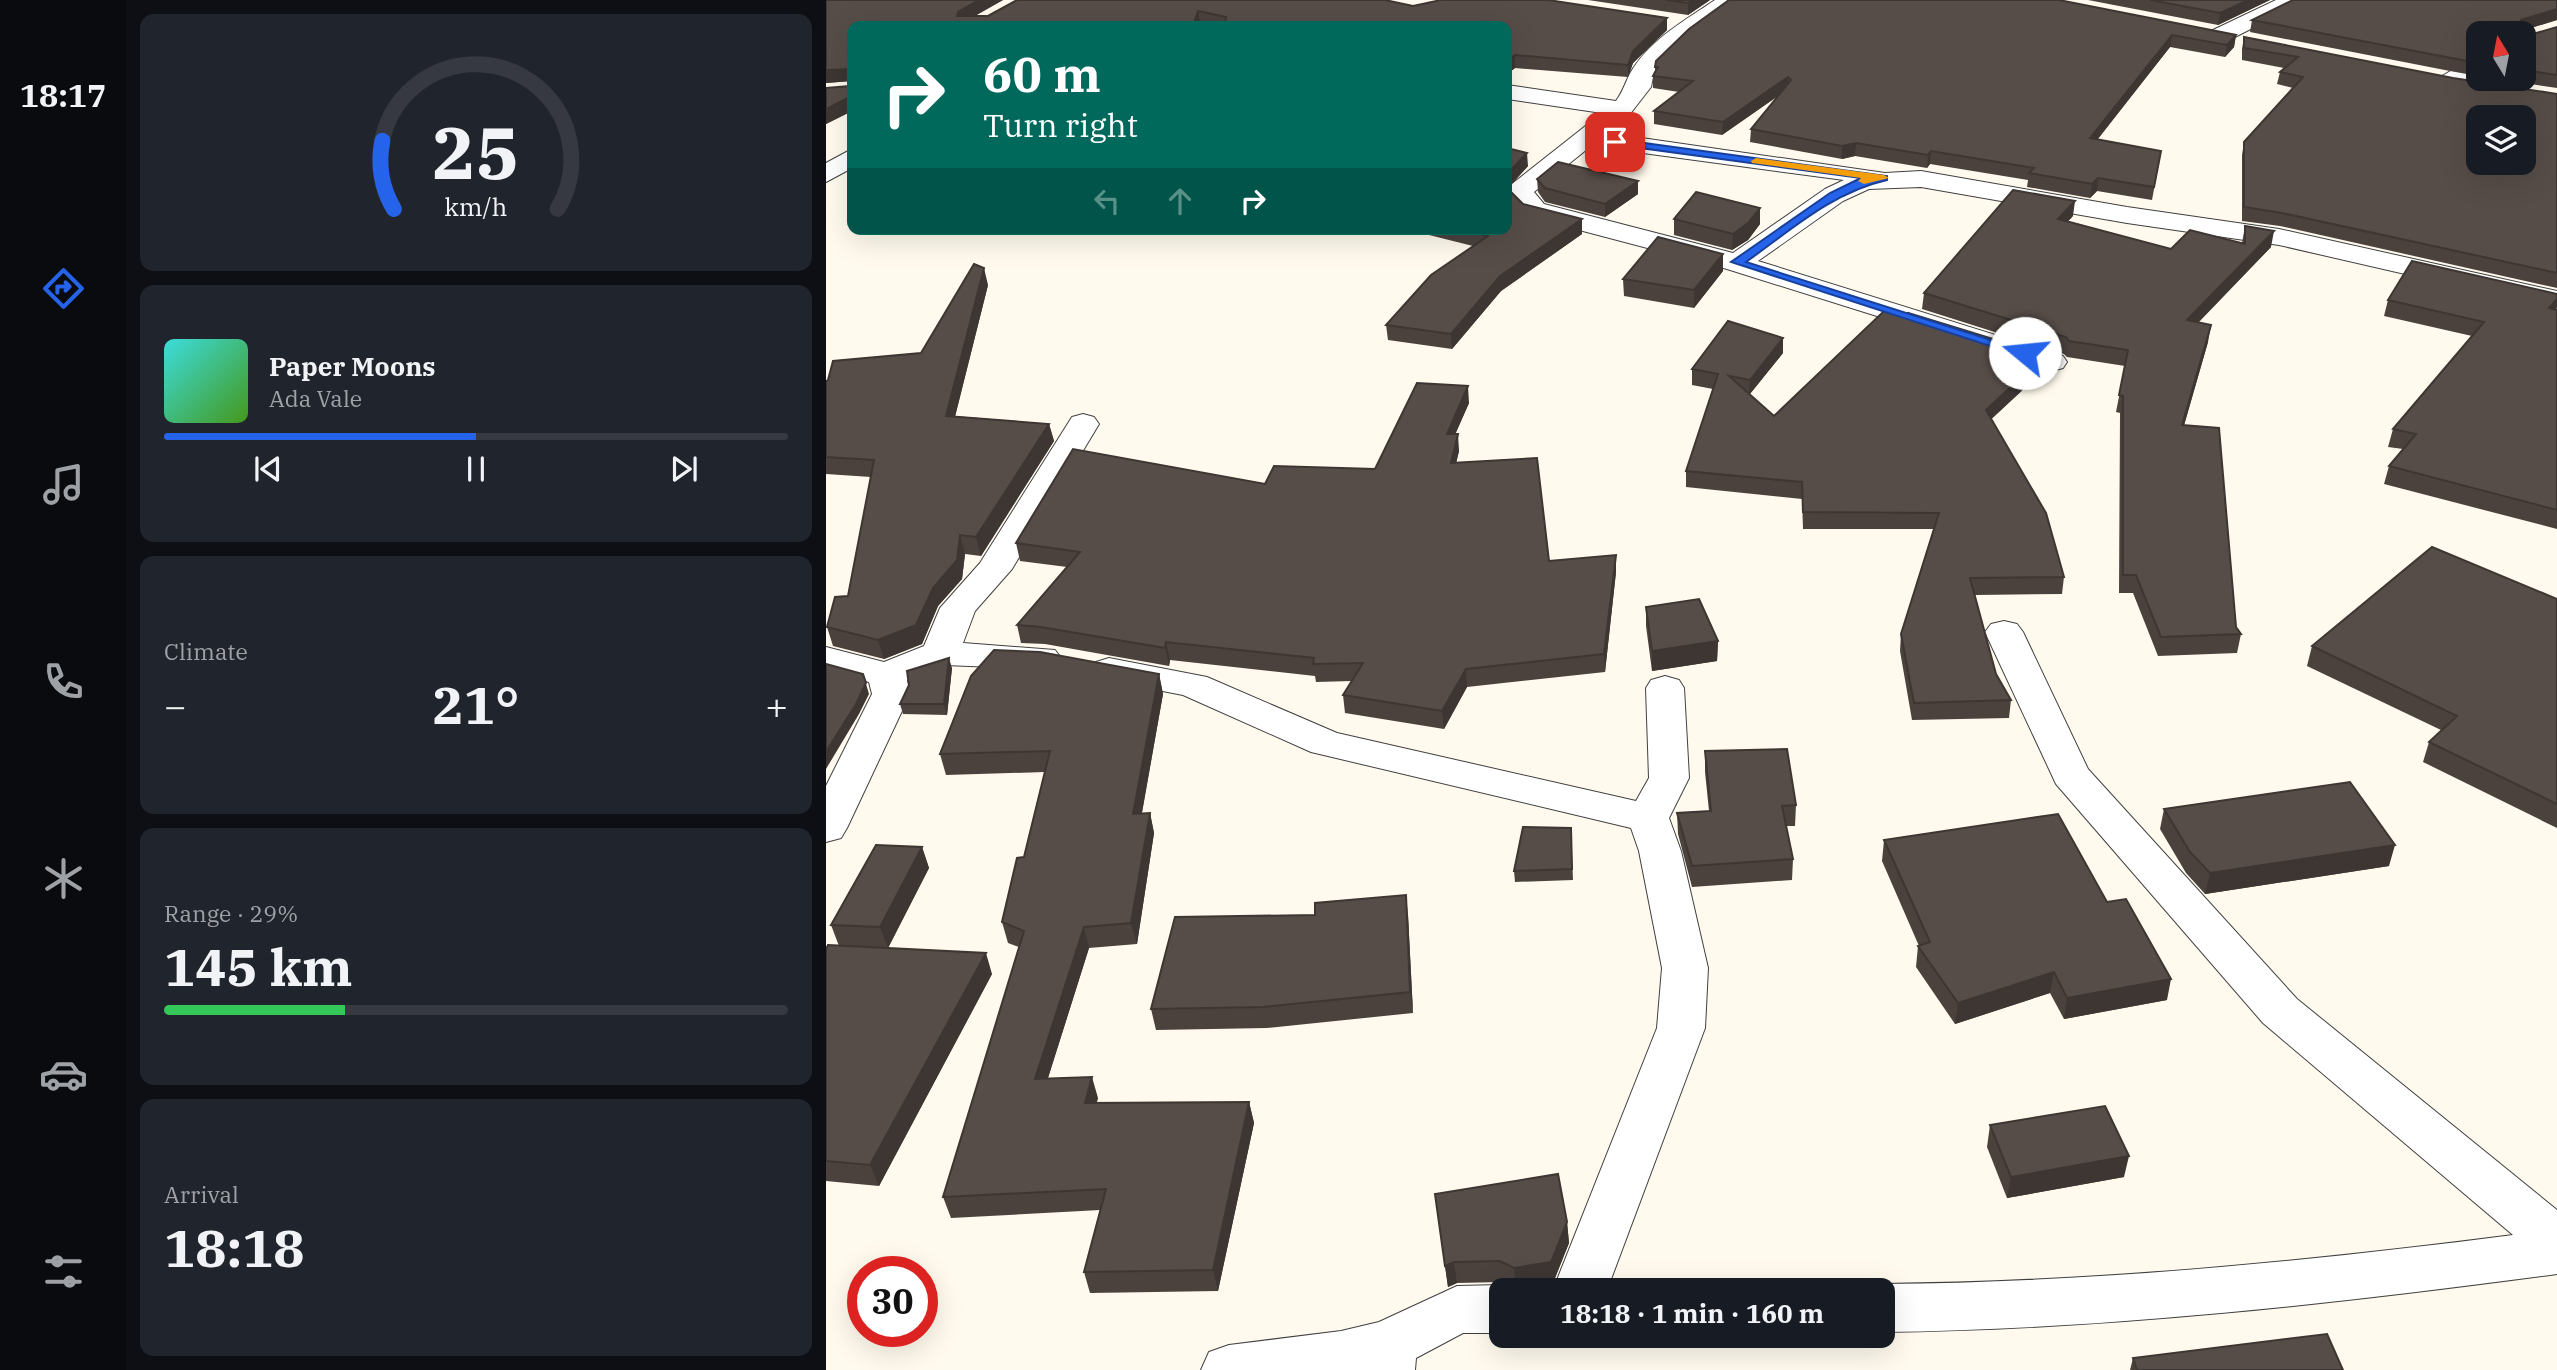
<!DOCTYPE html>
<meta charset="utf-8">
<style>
body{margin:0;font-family:"IBM Plex Serif",serif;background:#20242c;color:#f1f3f6;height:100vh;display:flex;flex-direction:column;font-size:26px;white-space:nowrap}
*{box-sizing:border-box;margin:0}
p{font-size:23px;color:#9ea1a6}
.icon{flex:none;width:38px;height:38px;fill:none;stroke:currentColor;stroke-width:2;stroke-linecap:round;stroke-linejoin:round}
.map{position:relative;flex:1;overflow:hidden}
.sheet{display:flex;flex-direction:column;gap:14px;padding:14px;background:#0d0f14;width:700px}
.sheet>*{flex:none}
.top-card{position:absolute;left:21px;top:21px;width:665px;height:214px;border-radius:14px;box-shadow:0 7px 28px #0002;background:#00695c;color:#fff;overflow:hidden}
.needle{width:46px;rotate:350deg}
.controls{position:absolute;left:1640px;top:21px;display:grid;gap:14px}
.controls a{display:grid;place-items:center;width:70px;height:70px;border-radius:14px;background:#171b24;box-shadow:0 7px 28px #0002;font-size:35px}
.speed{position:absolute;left:21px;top:1256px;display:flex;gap:14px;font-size:35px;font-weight:700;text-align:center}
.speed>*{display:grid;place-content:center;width:91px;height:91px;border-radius:50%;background:#171b24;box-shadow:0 7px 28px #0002;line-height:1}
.speed .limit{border:10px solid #d22;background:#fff;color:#111}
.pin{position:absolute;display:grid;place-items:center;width:60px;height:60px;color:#fff;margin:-30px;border-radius:14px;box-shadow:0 4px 10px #0006}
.me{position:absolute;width:77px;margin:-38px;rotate:287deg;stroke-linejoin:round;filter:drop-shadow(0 0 5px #0008)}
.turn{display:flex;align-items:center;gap:24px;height:147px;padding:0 21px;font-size:32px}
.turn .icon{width:91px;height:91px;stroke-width:2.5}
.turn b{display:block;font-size:49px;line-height:60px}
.lanes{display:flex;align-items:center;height:66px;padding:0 21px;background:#0003;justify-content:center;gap:35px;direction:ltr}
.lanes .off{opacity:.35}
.big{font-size:52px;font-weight:800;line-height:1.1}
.sheet .widget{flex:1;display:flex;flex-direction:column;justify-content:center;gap:10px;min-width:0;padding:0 24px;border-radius:14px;background:#20242c}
.sheet .dial{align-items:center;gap:0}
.dial svg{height:182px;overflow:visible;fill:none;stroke:#363941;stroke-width:7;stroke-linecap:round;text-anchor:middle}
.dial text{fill:#f1f3f6;stroke:none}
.song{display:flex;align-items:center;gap:21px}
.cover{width:84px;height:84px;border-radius:10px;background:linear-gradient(135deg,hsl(180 70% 55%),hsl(100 70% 35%))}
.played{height:7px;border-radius:4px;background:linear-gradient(90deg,#2563eb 50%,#363941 50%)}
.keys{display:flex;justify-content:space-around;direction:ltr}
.heat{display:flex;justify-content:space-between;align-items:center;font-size:38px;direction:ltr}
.charge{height:10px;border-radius:5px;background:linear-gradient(90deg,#34c759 29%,#363941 0)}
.trip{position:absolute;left:663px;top:1278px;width:406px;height:70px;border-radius:14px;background:#171b24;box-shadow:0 7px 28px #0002;font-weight:800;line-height:70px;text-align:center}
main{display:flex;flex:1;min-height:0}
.dock{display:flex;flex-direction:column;width:126px;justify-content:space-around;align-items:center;background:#090b0e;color:#9ea1a6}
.dock .icon{width:49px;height:49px}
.dock .current{color:#2563eb}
.dock b{font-size:32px;color:#f1f3f6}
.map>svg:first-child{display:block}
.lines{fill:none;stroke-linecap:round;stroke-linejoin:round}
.minor-casing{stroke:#404040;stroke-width:2}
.minor{fill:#fff;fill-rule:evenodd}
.wall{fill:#4b423e}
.shaded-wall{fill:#3d3632}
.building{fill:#574d48;stroke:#3d3632;stroke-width:2;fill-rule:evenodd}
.route{fill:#2563eb;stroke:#184099;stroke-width:2}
.slow{fill:#f59e0b}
</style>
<main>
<nav class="dock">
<b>18:17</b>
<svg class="icon current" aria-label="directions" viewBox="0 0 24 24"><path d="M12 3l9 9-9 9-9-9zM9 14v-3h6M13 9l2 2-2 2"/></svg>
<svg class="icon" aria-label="music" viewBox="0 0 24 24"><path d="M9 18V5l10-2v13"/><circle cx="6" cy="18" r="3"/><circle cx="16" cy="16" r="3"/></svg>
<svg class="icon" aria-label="phone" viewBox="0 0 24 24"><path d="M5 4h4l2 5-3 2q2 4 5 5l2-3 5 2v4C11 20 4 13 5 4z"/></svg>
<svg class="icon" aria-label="climate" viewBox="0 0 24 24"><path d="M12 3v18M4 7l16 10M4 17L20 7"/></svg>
<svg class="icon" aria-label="car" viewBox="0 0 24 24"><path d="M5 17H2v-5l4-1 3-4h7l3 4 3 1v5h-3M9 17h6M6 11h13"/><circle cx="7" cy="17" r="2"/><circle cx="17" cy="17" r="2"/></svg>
<svg class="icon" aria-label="filters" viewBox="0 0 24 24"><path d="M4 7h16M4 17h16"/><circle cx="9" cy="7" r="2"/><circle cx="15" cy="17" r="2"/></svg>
</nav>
<section class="sheet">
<div class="widget dial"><svg viewBox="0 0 100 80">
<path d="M14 69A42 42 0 1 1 86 69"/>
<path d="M14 69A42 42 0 0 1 9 39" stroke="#2563eb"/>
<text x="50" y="56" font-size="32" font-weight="700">25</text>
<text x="50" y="72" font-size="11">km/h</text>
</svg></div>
<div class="widget">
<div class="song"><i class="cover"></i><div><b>Paper Moons</b><p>Ada Vale</p></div></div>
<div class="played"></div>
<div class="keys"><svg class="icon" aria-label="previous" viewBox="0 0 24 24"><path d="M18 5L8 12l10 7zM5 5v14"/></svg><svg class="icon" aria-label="pause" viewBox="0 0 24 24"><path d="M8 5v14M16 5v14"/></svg><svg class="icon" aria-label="next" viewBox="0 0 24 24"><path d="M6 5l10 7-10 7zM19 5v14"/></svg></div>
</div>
<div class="widget"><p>Climate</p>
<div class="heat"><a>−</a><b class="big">21°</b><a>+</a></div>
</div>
<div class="widget"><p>Range · 29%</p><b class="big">145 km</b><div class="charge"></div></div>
<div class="widget"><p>Arrival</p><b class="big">18:18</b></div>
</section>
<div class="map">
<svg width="1731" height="1370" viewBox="0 0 1731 1370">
<rect width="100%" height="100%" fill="#fffaed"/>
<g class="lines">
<g class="minor-casing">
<path id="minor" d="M889,0H914L861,39L828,72L825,87L804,114L781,133L1059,173L1095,171L1301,207L1453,229L1731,291V309L1453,245L1301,223L1095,187L1043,189L1017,201L932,261L1237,356L1241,362L1237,368L1226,371L901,269L700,216L684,200L682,190L686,184L776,113L681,99V85L790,101C799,89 800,78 808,67C827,38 861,19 889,0ZM765,146L1018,180L999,189L907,253L718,204L708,192Z
M1450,0H1478L1474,4L1403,40H1387L1384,35L1387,30Z
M1652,55V72L1632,86H1616L1612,81L1616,76Z
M26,149V168L0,182V163Z
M257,414L268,417L273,424L186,569L149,611L137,643L229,650L235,658L229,666L216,669L119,665L81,680L84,694L21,828L15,838L0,842V786L46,694L43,682L0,670V647L58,662L98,646L114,608L154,563L246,417Z
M1178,621L1191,624L1197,632L1262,769L1471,999L1731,1210V1274C1507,1304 1283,1329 1057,1332V1290H1042L1057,1284C1268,1282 1477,1262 1687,1235L1437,1023L1230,784L1159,632L1165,624Z
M283,658L381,677L511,733L810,801L823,778L820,688L825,680L839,676L853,680L858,688L863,778L843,818L855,851L882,968L879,1028L781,1290H727L831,1028L836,968L813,851L805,828L485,752L357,695L270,678L264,670L270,662Z
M676,1285L688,1290H676V1333H637L590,1358L589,1370H375L383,1352L403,1345L515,1331L553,1322L631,1286Z"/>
</g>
<use href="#minor" class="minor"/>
</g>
<path class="wall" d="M0,0H177L148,16H162L191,0H559L587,6L615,0H722L841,18V30L807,63L802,77L689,68L681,74V26H389L374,23L373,26H26V111L0,124V88L24,86V81L0,83Z
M762,0H884L862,15Z
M903,0L1410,35L1408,47L1399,57L1344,47L1272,139L1335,151L1326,200L1271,191L1264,198L1201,187L1202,180L1104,164L1101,168L1029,156L1016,159L924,142L925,129L952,96L896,135L828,124V111L853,92L827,88V76L829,72V67Z
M1262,0H1444L1392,25Z
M1731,0V20L1698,30L1700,36L1731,27V88L1671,79H1698V33H1652V76L1624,71L1424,32L1426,20Z
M1418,37L1627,78L1731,94V288L1454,226L1416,221V155L1418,142L1467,88L1451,84L1454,72L1458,68L1416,60V49Z
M681,148L702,166L682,188L697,204L756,234L675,291L626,349L562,340L560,325L647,246L579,229H681Z
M711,179L812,181V194L779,217L719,202L712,192Z
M934,208V224L922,240L906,250L848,235V219Z
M1247,216L1242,221L1345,249L1416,243L1419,226L1445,247L1372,323L1382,342L1358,425L1410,627L1415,634L1411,653L1332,656L1307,593H1293L1294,413L1290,412L1299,366L1241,357L1238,354L1096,309L1098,293Z
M897,254V271L868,308L798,296L797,279Z
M162,285L129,416L223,424L228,441L155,556L139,554L136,579L112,606L96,644L58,659L7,646L1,627L22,596L45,477L0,474V381L95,353Z
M1562,300L1731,310V529L1558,484L1563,466L1577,449L1562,447L1567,429L1646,336L1558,316Z
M1078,317L1219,355L1217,371L1165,419L1238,577L1236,594L1149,595L1170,674L1185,700L1183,718L1086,720L1074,651L1075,634L1108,529H977L976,499L860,487V471L887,389L866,385V369L957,353L924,394L948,416Z
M643,403L629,434L633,451L630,463L723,561L790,572L779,672L641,687L618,729L519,713L517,695L526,681L490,682L489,676L344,660L343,666L219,644L195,643L191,625L241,567L194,561L190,543L439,484L549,469Z
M1731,599V828L1597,762L1603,742L1615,730L1481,666L1486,646Z
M820,607L892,641L891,661L826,671L820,626Z
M126,668L121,715L77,714L74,704Z
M333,674L337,694L316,813H324L328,833L311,944L263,948L222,1078L272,1098L270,1103L423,1102L428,1123L392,1291L264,1293L258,1272L274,1210L125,1218L117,1197L193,947L182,943L176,922L198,857L219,772L120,775L114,754Z
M879,751L970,805L969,826H960L967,859L966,880L866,887L852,834L851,813L883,811L879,772Z
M1338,809L1563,866L1379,894L1360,873L1334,829Z
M745,828L747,880L689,882L688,871Z
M1058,840L1281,902L1341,1000L1238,1019L1224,993L1129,1024L1090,967L1092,946H1093L1056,861Z
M96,847L103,868L62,948L166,974L53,1186L0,1181V949L13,946L5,925Z
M489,915H582L587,1013L441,1028L330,1030L325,1009Z
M1164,1125L1298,1177L1181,1198L1161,1147Z
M609,1194L741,1222L743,1243L727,1283L690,1289L676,1282L631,1283L622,1287Z
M1307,1358L1517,1370H1304Z"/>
<path class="shaded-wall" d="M153,0H177L135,24L131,16L132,12Z
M867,0H884L862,15V3Z
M1422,0H1444L1392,25L1394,13Z
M1731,9V20L1692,32L1695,20Z
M372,11L374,23L373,26H367Z
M841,18V30L807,63L802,77V65L807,51Z
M1346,35L1344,47L1262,151L1264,138Z
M1410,35L1408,47L1399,57L1401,45Z
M689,55V68L681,74V61Z
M24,69L26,81L0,83V70Z
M962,77V89L896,135L897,122Z
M26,96V111L0,124V109Z
M1030,143L1029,156L1016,159V146Z
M1105,151L1104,164L1101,168L1102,155Z
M701,153L702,166L681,189V174Z
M1272,178L1271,191L1264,198L1266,184Z
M812,181V194L779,217V204Z
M1249,201L1247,216L1230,234L1232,219Z
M934,208V224L922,240L906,250L907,234Z
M756,219V234L675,291L626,349L625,334L674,276Z
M1448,231L1445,247L1358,337L1361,320Z
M897,254V271L868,308V290Z
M158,268L162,285L125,433L120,416Z
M1731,299V307L1730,311L1723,308Z
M1385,325L1382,342L1353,443L1356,425Z
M957,338V353L923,395L924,380Z
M1219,355L1217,371L1158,426L1160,410Z
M642,386L643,403L622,451L621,434Z
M223,424L228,441L155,556L150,537Z
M632,434L633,451L626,480L625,463Z
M134,535L139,554L136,579L112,606L96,644L58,659L52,640L107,588Z
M790,555V572L779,672L778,654Z
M892,641L891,661L826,671V651Z
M340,642L344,660L343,666L339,648Z
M123,658L126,668L121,715L118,704Z
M640,669L641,687L618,729L616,711Z
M37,674L43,694L33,714L0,769V752Z
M333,674L337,694L312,834L307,814Z
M324,813L328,833L311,944L305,923Z
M1569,845L1563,866L1379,894L1384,873Z
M96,847L103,868L62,948L54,927Z
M580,895L582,915L587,1013L584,992Z
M258,927L263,948L215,1100L209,1079Z
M160,953L166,974L53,1186L44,1165Z
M1228,972L1224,993L1129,1024L1132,1003Z
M1345,979L1341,1000L1238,1019L1241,998Z
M266,1077L272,1098L265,1124L259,1103Z
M423,1102L428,1123L392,1291L387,1270Z
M1303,1156L1298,1177L1181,1198L1185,1177Z
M741,1222L743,1243L727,1283L690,1289L688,1268Z
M628,1262L631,1283L622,1287L619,1266Z"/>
<path class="building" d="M0,0H153L132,12L131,16H162L191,0H559L587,6L615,0H722L841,18L807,51L802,65L689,55L681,61V26H399L400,17L372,11L367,26H26V96L0,109V88L24,86V69L0,70Z
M840,0H867L862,3Z
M903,0H1233L1410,35L1401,45L1346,35L1264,138L1335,151L1328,187L1272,178L1266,184L1203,173L1208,168L1105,151L1102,155L1030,143L1016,146L925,129L965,80L962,77L897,122L828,111L867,81L827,76L832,67H829L830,61L863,29Z
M1324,0H1422L1394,13Z
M1467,0H1731V9L1695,20L1700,36L1731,27V75L1698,70V33H1652V63L1426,20Z
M1418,37L1627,78L1731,94V273L1456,213L1418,207V142L1477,77L1454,72L1472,57L1418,48ZM1652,117H1698V163H1652Z
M681,148L701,153L681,174Z
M732,162L812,181L779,204L719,188L711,179Z
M681,186V188L697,204L756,219L674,276L625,334L560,325L605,275L662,236L636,229H681Z
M1187,190L1249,201L1232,219L1345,249L1364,230L1419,244V226L1448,231L1361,320L1385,325L1356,425L1393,428L1410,627L1415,634L1335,637L1310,575H1297V396L1293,395L1302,350L1243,341L1240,337L1098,293Z
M870,192L934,208L922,223L907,234L848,219Z
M832,237L897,254L868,290L797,279Z
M1586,261L1731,294V299L1723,308L1731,310V510L1563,466L1590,434L1567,429L1658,322L1562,300Z
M148,264L158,268L120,416L223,424L150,537L134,535L131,560L107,588L90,625L52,640L1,627L9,597L22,596L48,460L0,457V381L2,380L7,361L95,353Z
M1058,311L1078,317L1082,313L1219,355L1160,410L1220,513L1238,577L1144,578L1170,674L1185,700L1088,703L1075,634L1113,513L977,512L976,482L860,471L892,374L866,369L902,321L957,338L924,380L903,376L948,416Z
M591,383L642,386L621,434H632L625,463L711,458L723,561L790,555L778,654L640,669L616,711L517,695L537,663L487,664L488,658L340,642L339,648L215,627L191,625L254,552L190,543L247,449L439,484L448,466L549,469Z
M1606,547L1731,599V804L1603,742L1631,716L1486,646Z
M873,599L892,641L826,651L820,607Z
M168,650L214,652L333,674L307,814L324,813L305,923L258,927L209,1079L266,1077L259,1103L423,1102L387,1270L258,1272L280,1189L117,1197L198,931L176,922L191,858L198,857L224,751L114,754L145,676Z
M123,658L118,704H74L83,685L81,671Z
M0,664L37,674L40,683L30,704L0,752Z
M961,749L970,805L956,806L967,859L866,866L851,813L885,811L879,751Z
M1524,782L1569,845L1384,873L1364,852L1338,809Z
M1232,814L1281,902L1300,899L1345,979L1241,998L1228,972L1132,1003L1092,946L1104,942L1058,840Z
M697,827L745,828L746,869L688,871Z
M50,845L96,847L54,927L5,925Z
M580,895L584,992L437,1007L325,1009L349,917L489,915V903Z
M2,945L160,953L44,1165L0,1161V949Z
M1279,1106L1303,1156L1185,1177L1164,1125Z
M732,1174L741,1222L725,1262L688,1268L674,1261L628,1262L619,1266L609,1194Z
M1501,1334L1517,1370H1311L1307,1358Z"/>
<path class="route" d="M789,139L1061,176V180C1007,192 965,230 920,262L1206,353L1195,356L905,262L1004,193L1035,178L785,144L784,142Z"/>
<path class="slow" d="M930,158L1058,175L1063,178L1038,184L1032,181L1035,178L926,163L925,161Z"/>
</svg>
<div class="controls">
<a><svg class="needle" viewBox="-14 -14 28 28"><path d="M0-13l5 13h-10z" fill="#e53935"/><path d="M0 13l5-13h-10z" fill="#9ea1a6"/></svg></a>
<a><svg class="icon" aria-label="layers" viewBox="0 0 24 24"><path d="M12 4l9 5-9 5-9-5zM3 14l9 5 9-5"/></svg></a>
</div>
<div class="speed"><div class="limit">30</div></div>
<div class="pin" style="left:789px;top:142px;background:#d93025"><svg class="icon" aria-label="arrive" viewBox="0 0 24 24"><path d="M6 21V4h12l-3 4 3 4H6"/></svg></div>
<svg class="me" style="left:1199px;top:353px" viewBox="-20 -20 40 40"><circle r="19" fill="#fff"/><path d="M0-13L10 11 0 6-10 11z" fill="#2563eb"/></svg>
<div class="trip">18:18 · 1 min · 160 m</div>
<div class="top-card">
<div class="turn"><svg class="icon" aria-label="right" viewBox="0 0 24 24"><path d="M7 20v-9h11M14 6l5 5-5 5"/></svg><div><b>60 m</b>Turn right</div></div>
<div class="lanes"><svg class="icon off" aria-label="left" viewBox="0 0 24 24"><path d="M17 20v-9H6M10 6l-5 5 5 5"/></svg><svg class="icon off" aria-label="ahead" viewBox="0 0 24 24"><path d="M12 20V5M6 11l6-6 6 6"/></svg><svg class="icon" aria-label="right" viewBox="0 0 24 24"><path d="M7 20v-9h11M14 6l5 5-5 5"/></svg></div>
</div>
</div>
</main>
